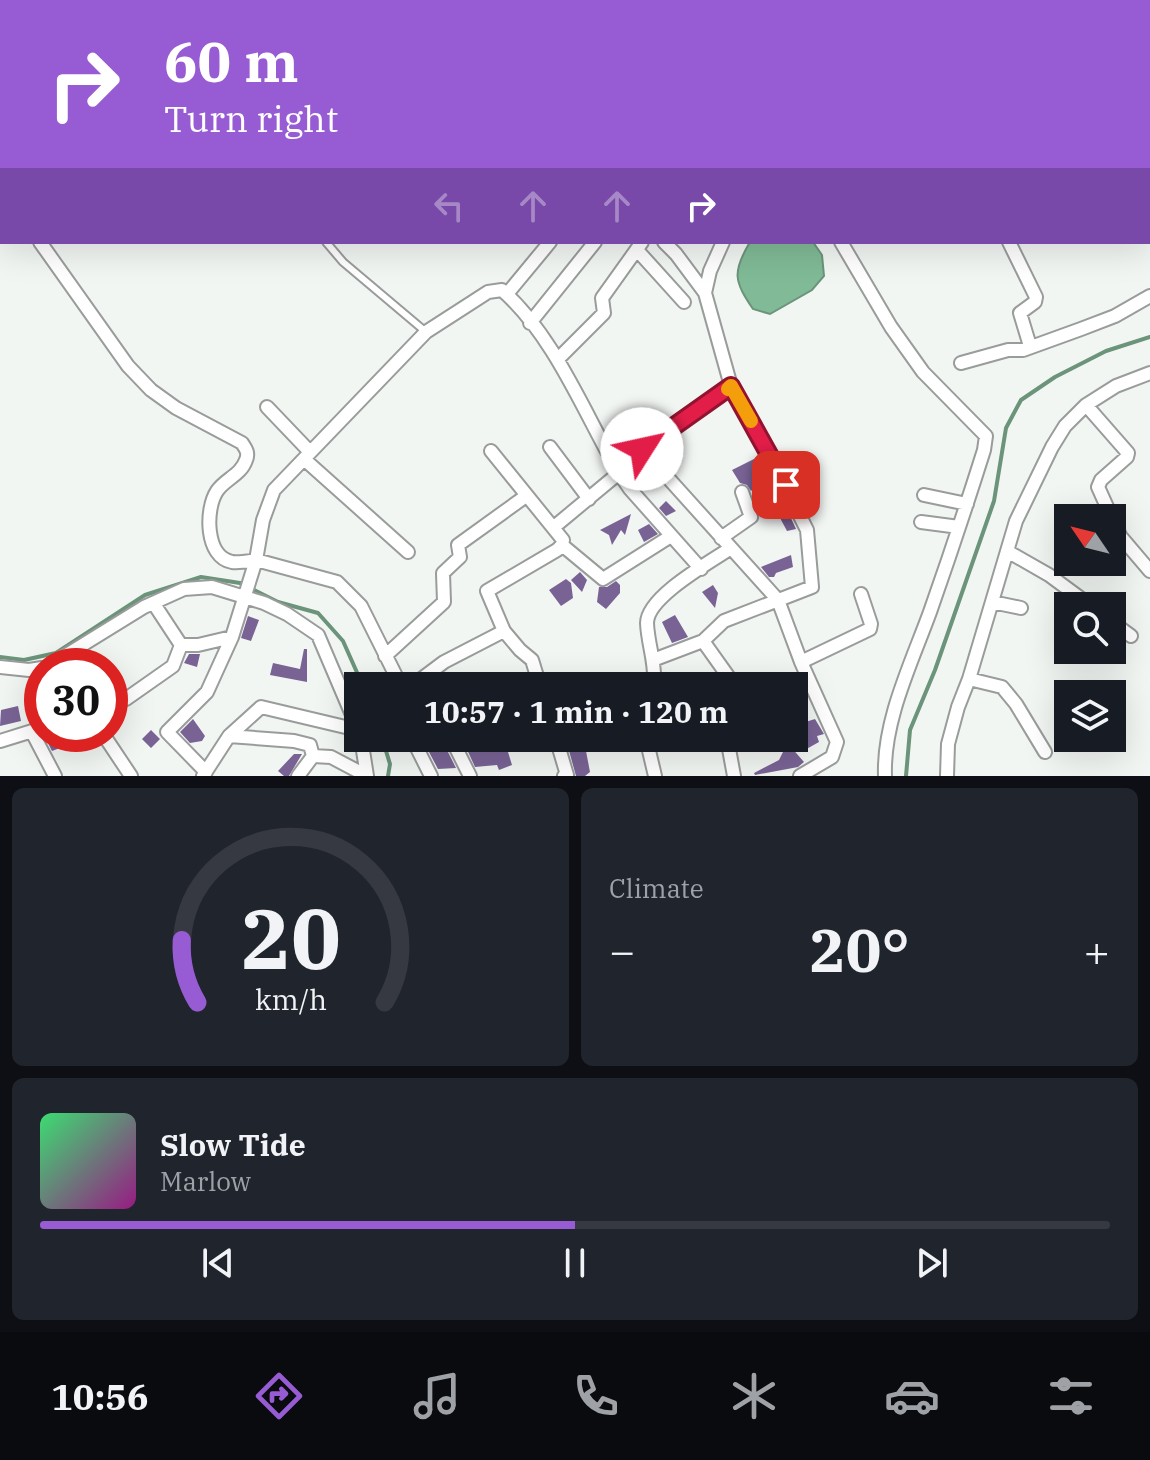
<!DOCTYPE html>
<meta charset="utf-8">
<style>
body{margin:0;font-family:"IBM Plex Serif",serif;background:#20242c;color:#f1f3f6;height:100vh;display:flex;flex-direction:column;font-size:30px;white-space:nowrap}
*{box-sizing:border-box;margin:0}
p{font-size:26px;color:#9ea1a6}
.icon{flex:none;width:44px;height:44px;fill:none;stroke:currentColor;stroke-width:2;stroke-linecap:round;stroke-linejoin:round}
.map{position:relative;height:776px;overflow:hidden}
.details{display:flex;flex-direction:column;gap:12px;padding:12px;background:#0d0f14;flex:1}
.details>*{flex:none}
.top-card{position:absolute;left:0px;top:0px;width:1150px;height:244px;box-shadow:0 8px 32px #0002;background:#975cd4;color:#fff;overflow:hidden}
.needle{width:52px;rotate:305deg}
.fabs{position:absolute;left:1054px;top:504px;display:grid;gap:16px}
.fabs a{display:grid;place-items:center;width:72px;height:72px;border-radius:0px;background:#171b24;box-shadow:0 8px 32px #0002;font-size:40px}
.speed{position:absolute;left:24px;top:648px;display:flex;gap:16px;font-size:40px;font-weight:700;text-align:center}
.speed>*{display:grid;place-content:center;width:104px;height:104px;border-radius:50%;background:#171b24;box-shadow:0 8px 32px #0002;line-height:1}
.speed .limit{border:12px solid #d22;background:#fff;color:#111}
.pin{position:absolute;display:grid;place-items:center;width:68px;height:68px;color:#fff;margin:-34px;border-radius:16px;box-shadow:0 4px 12px #0006}
.me{position:absolute;width:88px;margin:-44px;rotate:55deg;stroke-linejoin:round;filter:drop-shadow(0 0 6px #0008)}
.turn{display:flex;align-items:center;gap:28px;height:168px;padding:0 32px;font-size:36px}
.turn .icon{width:104px;height:104px;stroke-width:2.5}
.turn b{display:block;font-size:56px;line-height:68px}
.lanes{display:flex;align-items:center;height:76px;padding:0 32px;background:#0003;justify-content:center;gap:40px;direction:ltr}
.lanes .off{opacity:.35}
.big{font-size:60px;font-weight:800;line-height:1.1}
.details .card{flex:1;display:flex;flex-direction:column;justify-content:center;gap:12px;min-width:0;padding:0 28px;border-radius:12px;background:#20242c}
.details .dial{align-items:center;gap:0}
.dial svg{height:208px;overflow:visible;fill:none;stroke:#363941;stroke-width:7;stroke-linecap:round;text-anchor:middle}
.dial text{fill:#f1f3f6;stroke:none}
.song{display:flex;align-items:center;gap:24px}
.cover{width:96px;height:96px;border-radius:12px;background:linear-gradient(135deg,hsl(140 70% 55%),hsl(310 70% 35%))}
.played{height:8px;border-radius:4px;background:linear-gradient(90deg,#975cd4 50%,#363941 50%)}
.keys{display:flex;justify-content:space-around;direction:ltr}
.heat{display:flex;justify-content:space-between;align-items:center;font-size:44px;direction:ltr}
.details .tiles{flex:1;display:grid;gap:12px;grid-template-columns:1fr 1fr}
.card:last-child{grid-column:span 2}
.trip{position:absolute;left:344px;top:672px;width:464px;height:80px;border-radius:0px;background:#171b24;box-shadow:0 8px 32px #0002;font-weight:800;line-height:80px;text-align:center}
.dock{display:flex;height:128px;justify-content:space-around;align-items:center;background:#090b0e;color:#9ea1a6}
.dock .icon{width:56px;height:56px}
.dock .selected{color:#975cd4}
.dock b{font-size:36px;color:#f1f3f6}
.map>svg:first-child{display:block}
.water{fill:#80ba96;stroke:#6b947a;stroke-width:2}
.lines{fill:none;stroke-linecap:round;stroke-linejoin:round}
.stream{stroke:#6b947a;stroke-width:4}
.building{fill:#796395}
.service-casing{stroke:#999c9a;stroke-width:10}
.minor-casing{stroke:#999c9a;stroke-width:16}
.service{stroke:#fff;stroke-width:6}
.minor{stroke:#fff;stroke-width:12}
.route-casing{stroke:#92132f;stroke-width:20}
.route{stroke:#e11d48;stroke-width:14}
.slow{stroke:#f59e0b;stroke-width:14}
</style>
<div class="map">
<svg width="1150" height="776" viewBox="0 0 1150 776">
<rect width="100%" height="100%" fill="#f2f6f3"/>
<path class="water" d="M750,242H813L822,255L824,276L812,290L770,314L753,309C734,281 732,272 750,242Z"/>
<g class="lines">
<path class="stream" d="M0,657L24,660L56,653L145,595L201,577L240,583L278,602L318,613L343,641L363,686
M382,738L390,764L388,776
M906,776L910,730L935,670L994,501L1006,428L1021,400L1055,377L1106,351L1150,337"/>
</g>
<path class="building" d="M760,456L771,478L763,479L751,491L747,485L740,483L732,470Z
M666,501L676,511L666,516L659,508Z
M631,514L625,535L621,530L612,545L609,535L600,530Z
M779,516H790L796,529L787,531Z
M649,524L658,534L644,542L638,530Z
M791,555L793,567L776,573L774,577H769L761,567Z
M580,572L587,580L582,592L571,580Z
M566,579L571,583L573,598L561,606L549,590Z
M616,581L620,585V593L606,609L597,602L599,587H607Z
M713,585L718,593L715,608L702,592Z
M675,615L688,637L672,643L662,622Z
M248,616L259,620L251,641L241,638Z
M304,649H307V682L270,675L273,663L300,669Z
M189,654H200L197,667L184,663Z
M18,706L21,721L0,726L1,710Z
M193,719L205,736L202,741L190,743L180,732Z
M815,719L824,734L817,736L819,742L801,752L804,735L799,724Z
M151,730L160,739L151,748L142,739Z
M49,734H54L60,748L52,751L45,737Z
M487,738L492,742L510,744L508,752L512,765L499,770L497,765L475,767L465,745L476,739Z
M776,738H783L804,762L798,767L755,775L754,773L779,760L783,752Z
M438,747L446,748L456,768L438,769L429,752Z
M568,747L577,751H586L590,772L585,776H576Z
M294,754H302L289,776H284L278,771Z"/>
<g class="lines">
<g class="service-casing">
<path id="service" d="M326,242L343,262L426,332"/>
</g>
<g class="minor-casing">
<path id="minor" d="M40,242L128,366L151,390L176,408L242,443C246,449 249,453 246,460C241,475 225,479 217,491C205,509 205,557 232,562C239,563 249,561 256,560L232,637L207,692L167,732L206,772
M664,242L676,254L705,293
M841,242L891,327L923,372L986,436L984,450C967,504 949,558 930,612C911,664 883,721 885,776
M1009,242L1036,297L1035,302L1020,313L1030,346
M637,250L684,302
M507,294L550,242
M530,323L595,242
M558,359L604,313L602,298L642,242
M961,363L1008,350H1023L1081,329L1115,316L1150,296
M1086,405L1128,453L1127,457L1101,480L1098,487L1112,518
M267,407L310,452
M550,447L589,499
M642,449L778,600L801,662L837,742L832,757L800,776
M491,451L563,540L562,545L557,550L487,591L504,631L520,650L532,660L540,686
M304,459L408,552
M924,495L967,504
M1112,519L1121,537L1150,571
M921,522L959,527
M554,527L619,473L630,489L701,569
M721,538L751,517L742,492
M562,545L603,579L671,536
M1007,551L1049,575L1091,606
M992,602L1021,608
M154,604L181,645
M1112,622L1131,636
M703,641L735,686
M385,656L444,602L443,573L460,557L458,545L526,496
M63,657L144,607L184,589L212,587L264,603L287,614L318,635L358,729
M653,660L703,641L724,621L812,587L807,530L763,442L731,386L705,293L710,271L723,242
M801,662L870,629L871,624L861,594
M0,667L29,670L42,668
M969,679L1002,687L1016,704L1045,752
M401,686L361,606L337,582L256,560L263,520L274,490L426,332L488,292L502,290C555,337 584,413 619,473L639,452L731,386
M412,686L444,662L504,631
M654,686C656,662 648,646 647,623C647,597 710,562 731,548
M110,706L126,699L173,666L181,645H198L232,637
M32,732L55,776
M103,734L131,776
M229,736L261,707L358,730
M361,738L367,776
M429,738L454,739V744L470,776
M556,738L567,775L564,776
M646,738L655,776
M727,738L734,776
M0,741L42,728
M416,746L431,776
M203,776L229,736L294,741L310,745L313,756L331,757L367,776
M298,776L313,756
M947,776L948,744L958,707L969,679L1016,521L1052,447L1065,426L1086,405L1116,386L1150,373"/>
</g>
<use href="#service" class="service"/>
<use href="#minor" class="minor"/>
</g>
<g class="lines">
<g class="route-casing">
<path id="route" d="M642,449L731,386L786,485"/>
</g>
<use href="#route" class="route"/>
<path class="slow" d="M728,389L731,386L751,421"/>
</g>
</svg>
<div class="fabs">
<a><svg class="needle" viewBox="-14 -14 28 28"><path d="M0-13l5 13h-10z" fill="#e53935"/><path d="M0 13l5-13h-10z" fill="#9ea1a6"/></svg></a>
<a><svg class="icon" aria-label="search" viewBox="0 0 24 24"><circle cx="10" cy="10" r="6"/><path d="M15 15l6 6"/></svg></a>
<a><svg class="icon" aria-label="layers" viewBox="0 0 24 24"><path d="M12 4l9 5-9 5-9-5zM3 14l9 5 9-5"/></svg></a>
</div>
<div class="speed"><div class="limit">30</div></div>
<div class="pin" style="left:786px;top:485px;background:#d93025"><svg class="icon" aria-label="arrive" viewBox="0 0 24 24"><path d="M6 21V4h12l-3 4 3 4H6"/></svg></div>
<svg class="me" style="left:642px;top:449px" viewBox="-20 -20 40 40"><circle r="19" fill="#fff"/><path d="M0-13L10 11 0 6-10 11z" fill="#e11d48"/></svg>
<div class="trip">10:57 · 1 min · 120 m</div>
<div class="top-card">
<div class="turn"><svg class="icon" aria-label="right" viewBox="0 0 24 24"><path d="M7 20v-9h11M14 6l5 5-5 5"/></svg><div><b>60 m</b>Turn right</div></div>
<div class="lanes"><svg class="icon off" aria-label="left" viewBox="0 0 24 24"><path d="M17 20v-9H6M10 6l-5 5 5 5"/></svg><svg class="icon off" aria-label="ahead" viewBox="0 0 24 24"><path d="M12 20V5M6 11l6-6 6 6"/></svg><svg class="icon off" aria-label="ahead" viewBox="0 0 24 24"><path d="M12 20V5M6 11l6-6 6 6"/></svg><svg class="icon" aria-label="right" viewBox="0 0 24 24"><path d="M7 20v-9h11M14 6l5 5-5 5"/></svg></div>
</div>
</div>
<section class="details">
<div class="tiles">
<div class="card dial"><svg viewBox="0 0 100 80">
<path d="M14 69A42 42 0 1 1 86 69"/>
<path d="M14 69A42 42 0 0 1 8 45" stroke="#975cd4"/>
<text x="50" y="56" font-size="32" font-weight="700">20</text>
<text x="50" y="72" font-size="11">km/h</text>
</svg></div>
<div class="card"><p>Climate</p>
<div class="heat"><a>−</a><b class="big">20°</b><a>+</a></div>
</div>
<div class="card">
<div class="song"><i class="cover"></i><div><b>Slow Tide</b><p>Marlow</p></div></div>
<div class="played"></div>
<div class="keys"><svg class="icon" aria-label="previous" viewBox="0 0 24 24"><path d="M18 5L8 12l10 7zM5 5v14"/></svg><svg class="icon" aria-label="pause" viewBox="0 0 24 24"><path d="M8 5v14M16 5v14"/></svg><svg class="icon" aria-label="next" viewBox="0 0 24 24"><path d="M6 5l10 7-10 7zM19 5v14"/></svg></div>
</div>
</div>
</section>
<nav class="dock">
<b>10:56</b>
<svg class="icon selected" aria-label="directions" viewBox="0 0 24 24"><path d="M12 3l9 9-9 9-9-9zM9 14v-3h6M13 9l2 2-2 2"/></svg>
<svg class="icon" aria-label="music" viewBox="0 0 24 24"><path d="M9 18V5l10-2v13"/><circle cx="6" cy="18" r="3"/><circle cx="16" cy="16" r="3"/></svg>
<svg class="icon" aria-label="phone" viewBox="0 0 24 24"><path d="M5 4h4l2 5-3 2q2 4 5 5l2-3 5 2v4C11 20 4 13 5 4z"/></svg>
<svg class="icon" aria-label="climate" viewBox="0 0 24 24"><path d="M12 3v18M4 7l16 10M4 17L20 7"/></svg>
<svg class="icon" aria-label="car" viewBox="0 0 24 24"><path d="M5 17H2v-5l4-1 3-4h7l3 4 3 1v5h-3M9 17h6M6 11h13"/><circle cx="7" cy="17" r="2"/><circle cx="17" cy="17" r="2"/></svg>
<svg class="icon" aria-label="filters" viewBox="0 0 24 24"><path d="M4 7h16M4 17h16"/><circle cx="9" cy="7" r="2"/><circle cx="15" cy="17" r="2"/></svg>
</nav>
